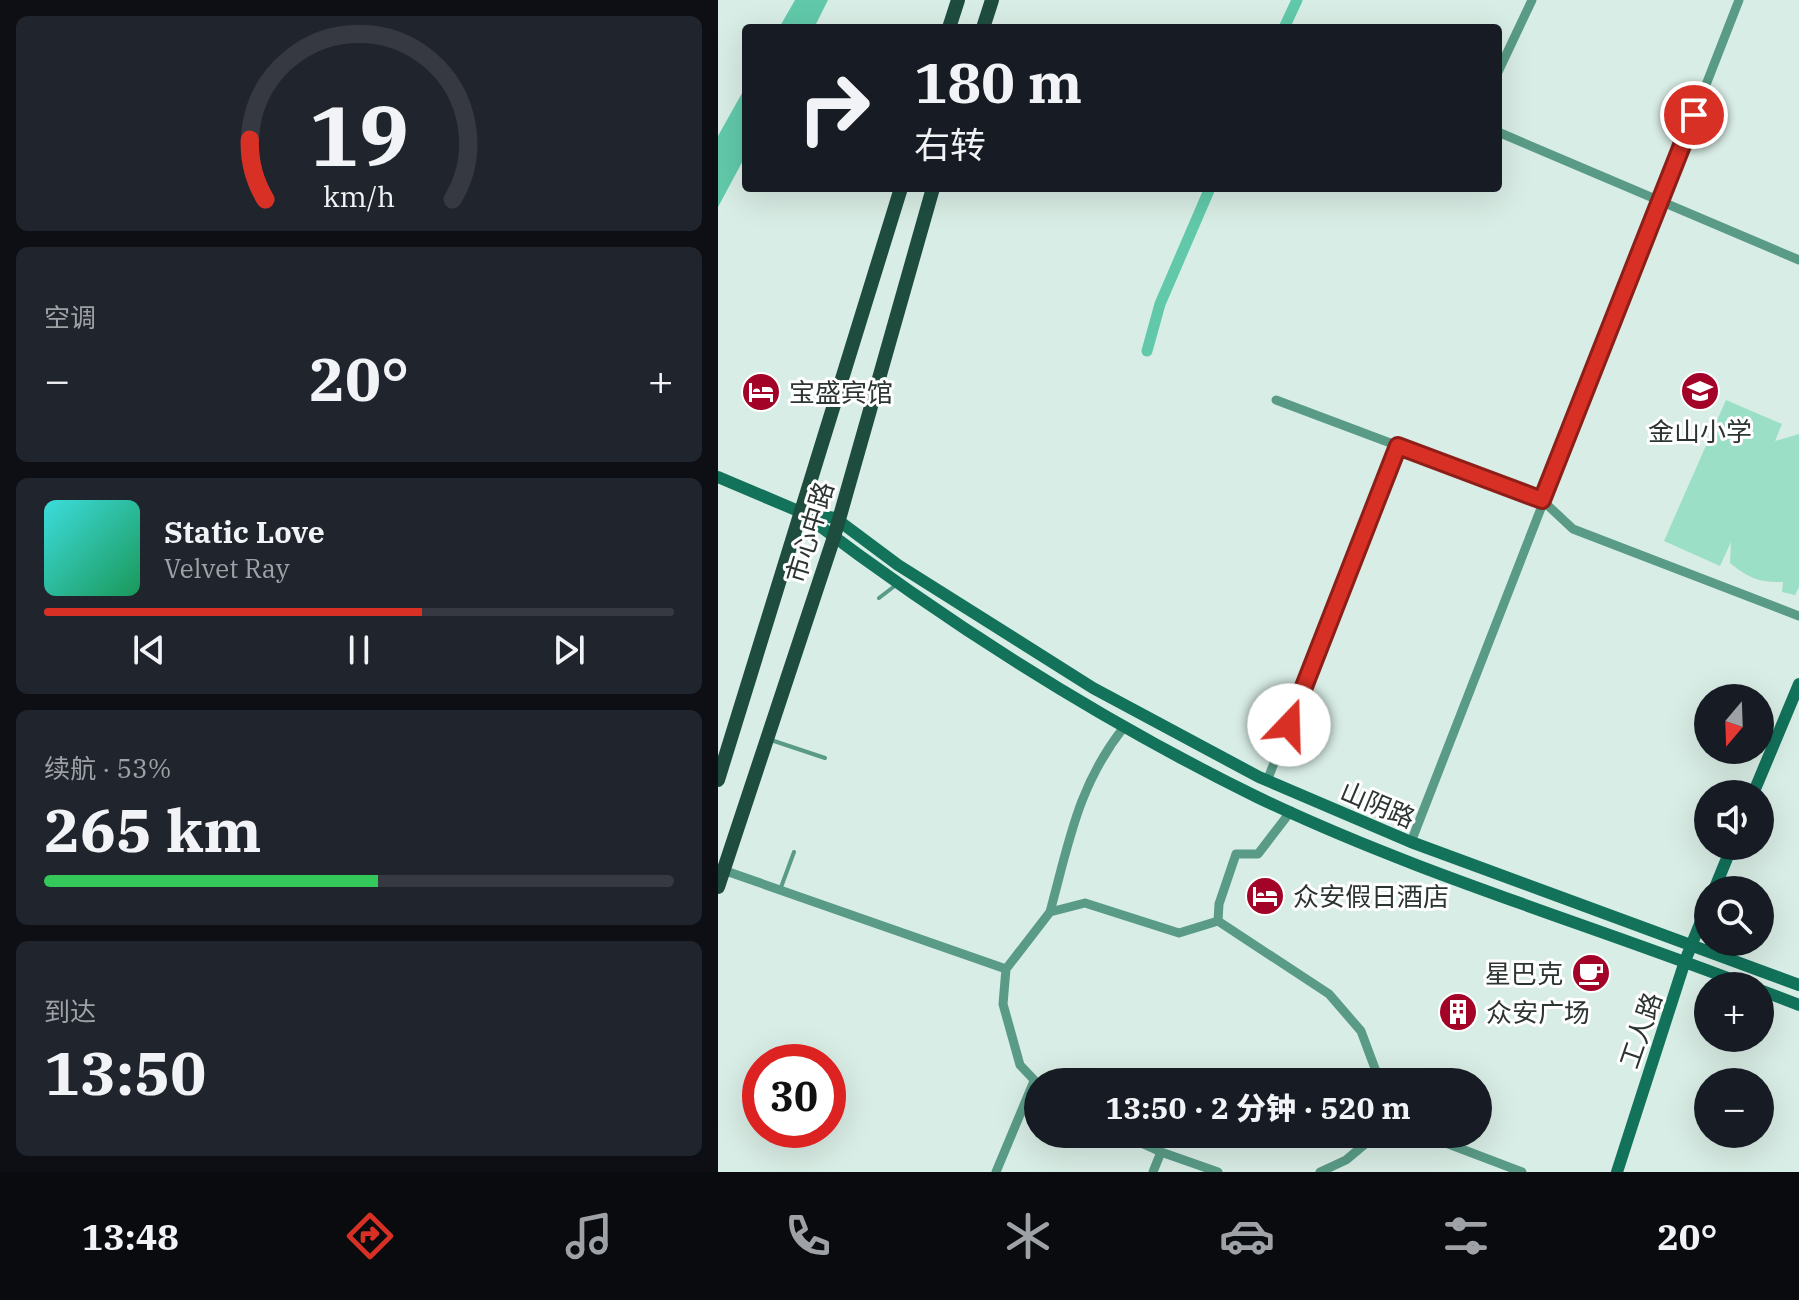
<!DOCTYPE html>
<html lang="zh">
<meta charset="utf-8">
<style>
body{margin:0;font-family:"IBM Plex Serif","Noto Sans SC",serif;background:#20242c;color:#f1f3f6;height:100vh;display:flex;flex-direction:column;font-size:30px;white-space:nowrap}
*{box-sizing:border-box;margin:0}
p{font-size:26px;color:#9ea1a6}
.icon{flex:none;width:44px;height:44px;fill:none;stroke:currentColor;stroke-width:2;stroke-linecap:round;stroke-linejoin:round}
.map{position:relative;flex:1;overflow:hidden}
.drawer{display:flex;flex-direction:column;gap:16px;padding:16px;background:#0d0f14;width:718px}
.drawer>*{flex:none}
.top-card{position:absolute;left:24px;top:24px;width:760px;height:168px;border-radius:8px;box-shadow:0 8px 32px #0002;background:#171b24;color:#f1f3f6;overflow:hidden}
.needle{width:52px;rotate:199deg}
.buttons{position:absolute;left:976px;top:684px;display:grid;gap:16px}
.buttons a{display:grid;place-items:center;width:80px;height:80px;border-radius:50%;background:#171b24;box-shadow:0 8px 32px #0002;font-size:40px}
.speed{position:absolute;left:24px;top:1044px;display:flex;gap:16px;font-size:40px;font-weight:700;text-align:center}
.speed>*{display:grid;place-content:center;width:104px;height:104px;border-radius:50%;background:#171b24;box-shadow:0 8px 32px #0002;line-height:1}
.speed .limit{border:12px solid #d22;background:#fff;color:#111}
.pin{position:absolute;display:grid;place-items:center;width:68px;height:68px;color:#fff;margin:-34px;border:4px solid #fff;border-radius:50%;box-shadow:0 2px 8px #0007}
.me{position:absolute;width:88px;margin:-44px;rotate:21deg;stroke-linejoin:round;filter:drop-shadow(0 0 6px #0008)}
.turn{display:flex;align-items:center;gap:28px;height:168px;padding:0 40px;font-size:36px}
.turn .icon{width:104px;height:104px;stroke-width:2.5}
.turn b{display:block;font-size:56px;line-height:68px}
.big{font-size:60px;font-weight:800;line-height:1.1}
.drawer .tile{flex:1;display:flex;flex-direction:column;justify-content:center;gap:12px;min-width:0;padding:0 28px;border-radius:12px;background:#20242c}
.drawer .dial{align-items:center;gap:0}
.dial svg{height:208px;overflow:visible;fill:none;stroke:#363941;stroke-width:7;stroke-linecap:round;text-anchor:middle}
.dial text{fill:#f1f3f6;stroke:none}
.song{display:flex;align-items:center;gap:24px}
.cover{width:96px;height:96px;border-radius:12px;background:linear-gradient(135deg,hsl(180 70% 55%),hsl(150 70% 35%))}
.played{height:8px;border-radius:4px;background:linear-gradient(90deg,#d93025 60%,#363941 60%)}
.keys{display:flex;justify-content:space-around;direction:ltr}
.heat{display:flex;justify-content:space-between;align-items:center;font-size:44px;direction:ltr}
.charge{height:12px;border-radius:6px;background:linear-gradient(90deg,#34c759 53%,#363941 0)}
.trip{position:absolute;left:306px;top:1068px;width:468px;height:80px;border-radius:40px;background:#171b24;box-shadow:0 8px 32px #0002;font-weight:800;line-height:80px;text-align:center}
.dock{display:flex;height:128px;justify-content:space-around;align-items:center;background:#090b0e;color:#9ea1a6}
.dock .icon{width:56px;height:56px}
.dock .selected{color:#d93025}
.dock b{font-size:36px;color:#f1f3f6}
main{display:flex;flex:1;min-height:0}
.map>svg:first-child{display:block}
.green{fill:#9bdfc7}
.water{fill:#61c9a9}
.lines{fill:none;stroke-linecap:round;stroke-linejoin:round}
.canal{stroke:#61c9a9;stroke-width:11}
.service{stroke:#599b86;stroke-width:4}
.minor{stroke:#599b86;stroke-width:9}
.secondary{stroke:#12725a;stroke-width:12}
.primary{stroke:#1e4d3f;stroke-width:14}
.route-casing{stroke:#8d1f18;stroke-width:20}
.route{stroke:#d93025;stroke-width:14}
.labels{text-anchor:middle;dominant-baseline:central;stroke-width:6;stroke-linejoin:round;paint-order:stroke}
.poi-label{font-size:26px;fill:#2d3532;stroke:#fff;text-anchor:start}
.street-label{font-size:26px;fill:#2d3532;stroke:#fff}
</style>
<main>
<section class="drawer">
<div class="tile dial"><svg viewBox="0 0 100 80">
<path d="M14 69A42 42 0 1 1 86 69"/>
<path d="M14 69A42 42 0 0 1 8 46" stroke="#d93025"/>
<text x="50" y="56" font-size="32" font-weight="700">19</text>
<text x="50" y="72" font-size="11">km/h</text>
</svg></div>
<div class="tile"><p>空调</p>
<div class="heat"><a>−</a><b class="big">20°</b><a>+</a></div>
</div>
<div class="tile">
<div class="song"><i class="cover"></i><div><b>Static Love</b><p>Velvet Ray</p></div></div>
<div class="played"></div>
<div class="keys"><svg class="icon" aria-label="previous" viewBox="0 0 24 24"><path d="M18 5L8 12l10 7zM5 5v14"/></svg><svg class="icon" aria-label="pause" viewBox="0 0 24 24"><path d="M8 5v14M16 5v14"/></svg><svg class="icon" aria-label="next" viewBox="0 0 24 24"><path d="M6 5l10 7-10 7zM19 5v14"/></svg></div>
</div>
<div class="tile"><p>续航 · 53%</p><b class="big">265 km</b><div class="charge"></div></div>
<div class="tile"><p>到达</p><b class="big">13:50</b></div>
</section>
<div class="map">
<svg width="1081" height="1172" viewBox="0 0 1081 1172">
<rect width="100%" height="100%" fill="#d8ede5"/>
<path class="green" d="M1008,400L1064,424L1057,441L1081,434V587L1077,595L1064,592L1065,582C1042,583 1030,578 1012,563L1013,542L1002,566L946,541Z"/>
<path class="water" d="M77,0H110L96,28H61Z
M28,86V155L0,207V136Z"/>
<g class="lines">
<path class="canal" d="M566,28L579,0
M429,351L442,304L492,188"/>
<path class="service" d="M161,598L178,585
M53,740L107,758
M62,890L76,852"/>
<path class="minor" d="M780,72L814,0
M780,132L1081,260
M558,400L824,500L855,529L1081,616
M549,781L680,446
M573,811L540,854H518L501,904L500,921L611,994L643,1031L662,1082
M693,842L1021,0
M5,870L288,969
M332,912C351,842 360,785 406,727
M320,1084L302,1065L285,1004L288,969L332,912L367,903L461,933L500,921
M403,1134L443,1152
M704,1134L804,1172
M278,1172L316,1081
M435,1172L443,1152L500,1172
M602,1172L628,1160L659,1134"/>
<path class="secondary" d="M0,477L85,513L117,518L180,565L375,688L541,777L693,842L1081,985
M87,515C228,622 380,719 539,797C697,873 868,923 1031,986
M1035,794L1081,684
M996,890L1014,846
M1042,990L1081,1005
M899,1172L967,961L990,904"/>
<path class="primary" d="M231,28L240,0
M265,28L274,0
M0,780L183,188
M0,887L116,537L215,188"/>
</g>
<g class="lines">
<g class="route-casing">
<path id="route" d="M571,725L680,446L824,500L976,115"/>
</g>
<use href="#route" class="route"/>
</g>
<defs>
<g id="school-disc" transform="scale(2)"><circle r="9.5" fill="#a20327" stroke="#fff"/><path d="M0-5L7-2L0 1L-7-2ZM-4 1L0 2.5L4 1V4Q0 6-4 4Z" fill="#fff"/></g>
<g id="hotel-disc" transform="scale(2)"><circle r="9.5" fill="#a20327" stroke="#fff"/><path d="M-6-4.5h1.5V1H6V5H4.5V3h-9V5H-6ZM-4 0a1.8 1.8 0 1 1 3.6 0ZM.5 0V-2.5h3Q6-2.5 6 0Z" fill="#fff"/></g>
<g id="cafe-disc" transform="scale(2)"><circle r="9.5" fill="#a20327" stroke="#fff"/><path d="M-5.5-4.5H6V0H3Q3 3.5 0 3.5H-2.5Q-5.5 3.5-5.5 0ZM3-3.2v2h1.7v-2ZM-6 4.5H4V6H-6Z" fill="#fff"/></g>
<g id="building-disc" transform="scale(2)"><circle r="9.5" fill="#a20327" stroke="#fff"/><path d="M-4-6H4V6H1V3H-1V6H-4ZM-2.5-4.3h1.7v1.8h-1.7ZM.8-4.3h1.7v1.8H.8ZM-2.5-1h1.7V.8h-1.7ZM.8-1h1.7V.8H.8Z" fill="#fff"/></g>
</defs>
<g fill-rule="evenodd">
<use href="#school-disc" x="982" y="391"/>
<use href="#hotel-disc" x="43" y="392"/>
<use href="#hotel-disc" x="547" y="896"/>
<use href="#cafe-disc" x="873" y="973"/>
<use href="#building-disc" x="740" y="1012"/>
</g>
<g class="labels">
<g class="poi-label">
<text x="71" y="392">宝盛宾馆</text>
<text x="982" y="431" text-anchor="middle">金山小学</text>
<text x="575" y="896">众安假日酒店</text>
<text x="845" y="973" text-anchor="end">星巴克</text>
<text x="768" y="1012">众安广场</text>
</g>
<g class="street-label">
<text transform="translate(91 532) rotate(-73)">市心中路</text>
<text transform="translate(660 804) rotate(23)">山阴路</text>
<text transform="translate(922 1030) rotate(-71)">工人路</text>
</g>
</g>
</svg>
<div class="buttons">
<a><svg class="needle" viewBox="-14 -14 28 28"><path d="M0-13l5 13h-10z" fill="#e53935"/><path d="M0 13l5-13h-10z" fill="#9ea1a6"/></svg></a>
<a><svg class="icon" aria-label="sound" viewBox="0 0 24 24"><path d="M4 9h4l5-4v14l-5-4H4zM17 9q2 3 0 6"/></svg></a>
<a><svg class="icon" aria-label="search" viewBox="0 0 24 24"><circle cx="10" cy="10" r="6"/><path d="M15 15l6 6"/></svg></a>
<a>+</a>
<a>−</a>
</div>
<div class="speed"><div class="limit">30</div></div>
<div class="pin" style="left:976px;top:115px;background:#d93025"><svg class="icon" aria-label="arrive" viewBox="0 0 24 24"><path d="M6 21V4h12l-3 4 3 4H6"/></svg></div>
<svg class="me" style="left:571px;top:725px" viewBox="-20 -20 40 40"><circle r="19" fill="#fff"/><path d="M0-13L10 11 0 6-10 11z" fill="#d93025"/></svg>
<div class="trip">13:50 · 2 分钟 · 520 m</div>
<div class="top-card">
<div class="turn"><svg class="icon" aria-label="right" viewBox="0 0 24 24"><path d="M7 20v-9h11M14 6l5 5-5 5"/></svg><div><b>180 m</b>右转</div></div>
</div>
</div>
</main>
<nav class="dock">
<b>13:48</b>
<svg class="icon selected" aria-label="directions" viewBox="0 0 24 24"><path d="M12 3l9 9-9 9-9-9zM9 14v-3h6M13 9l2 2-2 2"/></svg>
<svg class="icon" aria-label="music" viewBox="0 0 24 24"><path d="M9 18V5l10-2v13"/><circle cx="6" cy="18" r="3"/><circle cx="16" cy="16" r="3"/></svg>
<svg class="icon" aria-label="phone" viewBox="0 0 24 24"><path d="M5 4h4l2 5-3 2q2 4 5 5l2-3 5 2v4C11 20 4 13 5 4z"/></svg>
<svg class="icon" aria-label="climate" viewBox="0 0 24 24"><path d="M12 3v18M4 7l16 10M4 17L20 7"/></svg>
<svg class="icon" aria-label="car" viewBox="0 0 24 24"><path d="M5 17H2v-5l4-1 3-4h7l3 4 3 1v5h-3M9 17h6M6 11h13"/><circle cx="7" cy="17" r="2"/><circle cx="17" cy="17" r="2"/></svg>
<svg class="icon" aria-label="filters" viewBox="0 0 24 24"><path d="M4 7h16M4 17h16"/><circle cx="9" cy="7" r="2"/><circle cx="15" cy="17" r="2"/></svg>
<b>20°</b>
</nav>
